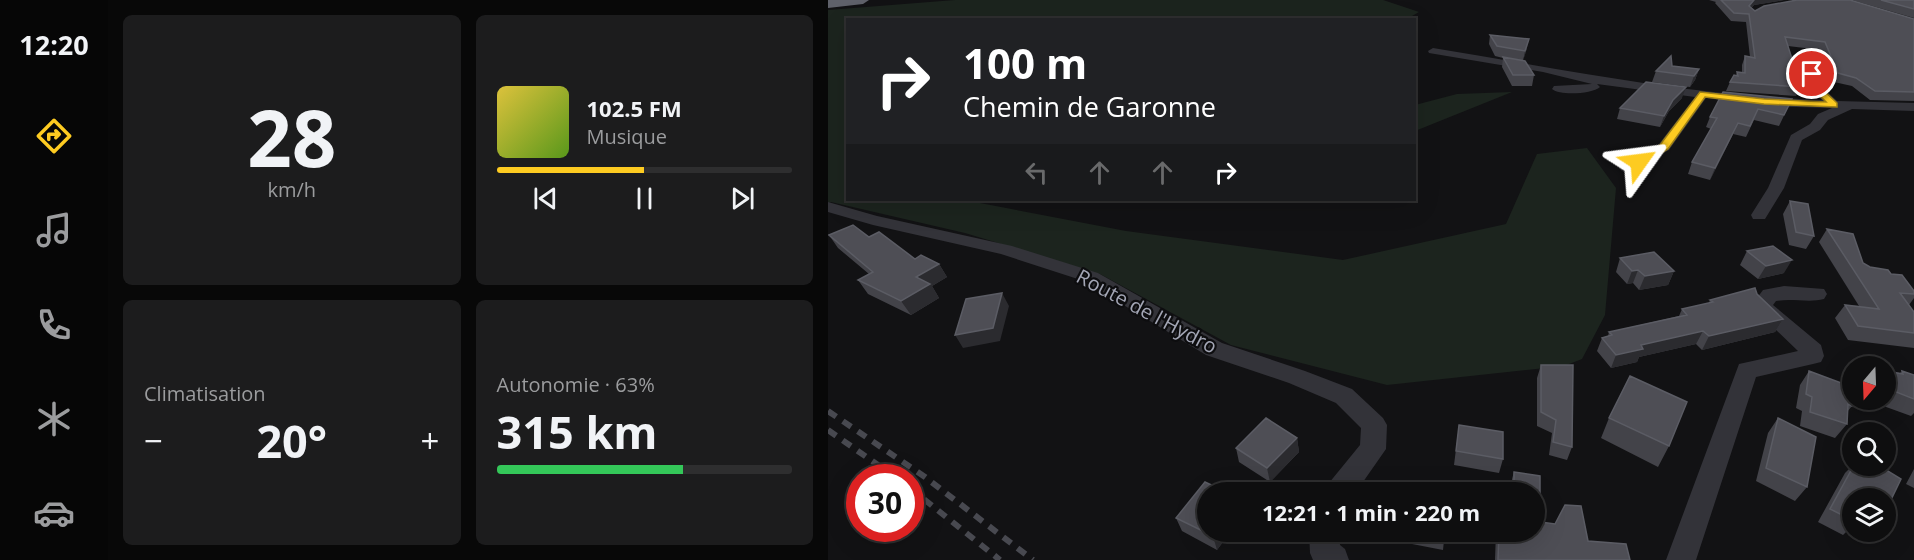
<!DOCTYPE html>
<html lang="fr">
<meta charset="utf-8">
<style>
body{margin:0;font-family:"Open Sans",sans-serif;background:#1c1c1d;color:#f1f3f6;height:100vh;display:flex;flex-direction:column;font-size:22px;white-space:nowrap}
*{box-sizing:border-box;margin:0}
p{font-size:20px;color:#9b9c9e}
.icon{flex:none;width:33px;height:33px;fill:none;stroke:currentColor;stroke-width:2;stroke-linecap:round;stroke-linejoin:round}
.map{position:relative;flex:1;overflow:hidden}
.drawer{display:flex;flex-direction:column;gap:15px;padding:15px;background:#080808;width:720px}
.drawer>*{flex:none}
.guide{position:absolute;left:18px;top:18px;width:570px;height:183px;border-radius:0px;box-shadow:0 6px 24px #0002,0 0 0 2px #2e2e2f;background:#202124;color:#fff;overflow:hidden}
.needle{width:39px;rotate:199deg}
.fabs{position:absolute;left:1014px;top:356px;display:grid;gap:12px}
.fabs a{display:grid;place-items:center;width:54px;height:54px;border-radius:50%;background:#0e0e0f;box-shadow:0 6px 24px #0002,0 0 0 2px #2e2e2f;font-size:30px}
.speed{position:absolute;left:18px;top:464px;display:flex;gap:12px;font-size:30px;font-weight:700;text-align:center}
.speed>*{display:grid;place-content:center;width:78px;height:78px;border-radius:50%;background:#0e0e0f;box-shadow:0 6px 24px #0002,0 0 0 2px #2e2e2f;line-height:1}
.speed .limit{border:9px solid #d22;background:#fff;color:#111}
.pin{position:absolute;display:grid;place-items:center;width:51px;height:51px;color:#fff;margin:-26px;border:3px solid #fff;border-radius:50%;box-shadow:0 2px 6px #0007}
.me{position:absolute;width:66px;margin:-33px;rotate:59deg;stroke-linejoin:round;filter:drop-shadow(0 0 4px #0008)}
.turn{display:flex;align-items:center;gap:21px;height:126px;padding:0 18px;font-size:27px}
.turn .icon{width:78px;height:78px;stroke-width:2.5}
.turn b{display:block;font-size:42px;line-height:51px}
.lanes{display:flex;align-items:center;height:57px;padding:0 18px;background:#0003;justify-content:center;gap:30px;direction:ltr}
.lanes .off{opacity:.35}
.big{font-size:45px;font-weight:700;line-height:1.1}
.drawer .widget{flex:1;display:flex;flex-direction:column;justify-content:center;gap:9px;min-width:0;padding:0 21px;border-radius:9px;background:#1c1c1d}
.drawer .dial{align-items:center;gap:0}
.dial b{font-size:78px;line-height:1}
.song{display:flex;align-items:center;gap:18px}
.cover{width:72px;height:72px;border-radius:9px;background:linear-gradient(135deg,hsl(50 70% 55%),hsl(90 70% 35%))}
.played{height:6px;border-radius:3px;background:linear-gradient(90deg,#fdcb21 50%,#2e2e2f 50%)}
.keys{display:flex;justify-content:space-around;direction:ltr}
.heat{display:flex;justify-content:space-between;align-items:center;font-size:33px;direction:ltr}
.charge{height:9px;border-radius:4px;background:linear-gradient(90deg,#34c759 63%,#2e2e2f 0)}
.drawer .tiles{flex:1;display:grid;gap:15px;grid-template-columns:repeat(2,1fr)}
.trip{position:absolute;left:369px;top:482px;width:348px;height:60px;border-radius:30px;background:#0e0e0f;box-shadow:0 6px 24px #0002,0 0 0 2px #2e2e2f;font-weight:700;line-height:60px;text-align:center}
main{display:flex;flex:1;min-height:0}
.dock{display:flex;flex-direction:column;width:108px;justify-content:space-around;align-items:center;background:#060606;color:#9b9c9e}
.dock .icon{width:42px;height:42px}
.dock .selected{color:#fdcb21}
.dock b{font-size:27px;color:#f1f3f6}
.map>svg:first-child{display:block}
.green{fill:#1c241e}
.lines{fill:none;stroke-linecap:round;stroke-linejoin:round}
.minor{fill:#333339;fill-rule:evenodd}
.highway{fill:#5f616a;fill-rule:evenodd}
.rail{stroke:#484950;stroke-width:6;stroke-dasharray:10 8;stroke-linecap:butt}
.wall{fill:#434349}
.shaded-wall{fill:#2b2b2f}
.building{fill:#4e4e55;stroke:#5b5c64;stroke-width:1.5}
.route{fill:#fdcb21;stroke:#a48415;stroke-width:1.5}
.labels{text-anchor:middle;dominant-baseline:central;stroke-width:4.5;stroke-linejoin:round;paint-order:stroke}
.street-label{font-size:20px;fill:#a3a6b5;stroke:#0d0d0f}
</style>
<main>
<nav class="dock">
<b>12:20</b>
<svg class="icon selected" aria-label="directions" viewBox="0 0 24 24"><path d="M12 3l9 9-9 9-9-9zM9 14v-3h6M13 9l2 2-2 2"/></svg>
<svg class="icon" aria-label="music" viewBox="0 0 24 24"><path d="M9 18V5l10-2v13"/><circle cx="6" cy="18" r="3"/><circle cx="16" cy="16" r="3"/></svg>
<svg class="icon" aria-label="phone" viewBox="0 0 24 24"><path d="M5 4h4l2 5-3 2q2 4 5 5l2-3 5 2v4C11 20 4 13 5 4z"/></svg>
<svg class="icon" aria-label="climate" viewBox="0 0 24 24"><path d="M12 3v18M4 7l16 10M4 17L20 7"/></svg>
<svg class="icon" aria-label="car" viewBox="0 0 24 24"><path d="M5 17H2v-5l4-1 3-4h7l3 4 3 1v5h-3M9 17h6M6 11h13"/><circle cx="7" cy="17" r="2"/><circle cx="17" cy="17" r="2"/></svg>
</nav>
<section class="drawer">
<div class="tiles">
<div class="widget dial"><b>28</b><p>km/h</p></div>
<div class="widget">
<div class="song"><i class="cover"></i><div><b>102.5 FM</b><p>Musique</p></div></div>
<div class="played"></div>
<div class="keys"><svg class="icon" aria-label="previous" viewBox="0 0 24 24"><path d="M18 5L8 12l10 7zM5 5v14"/></svg><svg class="icon" aria-label="pause" viewBox="0 0 24 24"><path d="M8 5v14M16 5v14"/></svg><svg class="icon" aria-label="next" viewBox="0 0 24 24"><path d="M6 5l10 7-10 7zM19 5v14"/></svg></div>
</div>
<div class="widget"><p>Climatisation</p>
<div class="heat"><a>−</a><b class="big">20°</b><a>+</a></div>
</div>
<div class="widget"><p>Autonomie · 63%</p><b class="big">315 km</b><div class="charge"></div></div>
</div>
</section>
<div class="map">
<svg width="1086" height="560" viewBox="0 0 1086 560">
<rect width="100%" height="100%" fill="#121214"/>
<path class="green" d="M127,0H555L591,12L577,20H20V200H136L298,231L515,260L678,224L709,154L759,148L788,188L777,315L754,359L736,366L559,385L403,345L272,274L137,233L3,202L0,203V10Z
M684,92L587,131V105L629,94Z"/>
<g class="lines">
<path class="minor" d="M605,48C734,69 862,96 994,100L981,87L977,60L983,57L989,60L993,86L1009,101L1086,103V111L1024,109L1000,120L992,130L974,140L956,188L937,219H925L923,215L940,188L963,135L982,124L990,114L1004,108L936,106L878,98L841,150L799,173L794,171L791,168L794,165L831,144L867,97L769,84L772,87C764,94 732,96 724,89L726,86L764,84L715,72L601,53L600,51Z
M0,202L49,216L184,246L270,273L394,343L477,371L524,389L555,418L559,425L558,449L528,492H497L501,483L532,445L533,428L508,403L461,383L378,355L256,281L173,254L45,225L0,212Z
M956,286L996,289L999,294L996,299C981,303 964,298 948,301L945,305L993,345L996,356L993,362L985,364L928,377L868,560H838L911,364L970,351L923,306L935,290Z
M481,531H511L512,545L517,549L521,560H485L482,553Z"/>
<path class="highway" d="M0,0H41L35,4L0,8Z"/>
<path class="rail" d="M0,411L97,477L205,560
M0,430L67,477
M82,488L172,560"/>
</g>
<path class="wall" d="M881,0H956L926,5L923,8L927,11L1086,19V101L1042,100L1024,86L1006,82L993,50L960,46L973,87L968,96L898,91L902,82L908,76L909,72L914,73V65L917,56L922,57L918,22L903,21L887,3L888,2Z
M1024,0H1086V18Z
M662,35L699,48L695,60L706,75L704,86H684L674,67L675,58L667,56L661,44Z
M844,66L871,69L867,80L862,87L824,82L828,71Z
M854,98L841,111L832,127L789,119L792,108Z
M964,99L951,126L926,120L918,137L905,134L882,180L860,174L864,162L883,129L878,127L882,117Z
M962,201L986,236L978,249L961,245L955,214Z
M999,229L1035,263L1042,267L1063,274L1086,291V298L1081,305L1086,312V348L1020,340L1007,318L1017,305L1031,306L991,242Z
M1,235L41,237L87,259L111,264L119,277L104,286L111,298L83,315L40,294L30,280L41,274L10,248Z
M919,251L956,273L930,279L912,265Z
M792,258L846,271L840,285L811,290L805,283L799,284L788,272Z
M929,294L955,319L947,332L874,350L868,344L811,357L809,362L783,368L769,351L774,338L780,336L781,332L851,316L854,309L881,303L882,300Z
M713,365L744,447L739,460L721,455L724,433L709,426V378Z
M981,371L1024,406L1019,412V424L1007,438L972,426L974,411L968,408L972,385Z
M1058,371L1072,373L1074,371L1086,375V413L1083,416L1036,399H1058Z
M781,418L841,446L830,467L773,438Z
M950,418L979,487L967,501L928,481L940,433Z
M631,425L675,459L671,473L626,465Z
M469,438L471,452L442,482L411,462L408,448Z
M1025,465H1038L1051,472L1055,468L1058,498H1024V526L1015,535L990,522L1017,473Z
M1086,469V488L1078,484Z
M686,472L712,476V499L710,506L706,505V492H684V479Z
M348,518L403,531L389,550L354,531Z
M548,531H617L615,550L548,537Z
M668,531H706L760,541L802,560H667Z"/>
<path class="shaded-wall" d="M926,0H956L926,5L918,13L921,6Z
M701,39L699,48L695,61L697,51Z
M871,69L867,80L862,87L866,76Z
M858,87L854,98L841,111L832,127L836,116L845,100Z
M910,123L905,134L882,180L887,168Z
M964,260L956,273L930,279L938,266Z
M111,264L119,277L104,286L111,298L83,315L73,301L88,277Z
M810,270L805,283L799,284L804,271Z
M846,271L840,285L811,290L817,276Z
M174,293L181,306L172,341L135,348L127,335Z
M955,319L947,332L874,350L881,336Z
M875,331L868,344L811,357L809,362L783,368L788,355L813,345Z
M469,438L471,452L442,482L439,468Z
M389,531H403L389,550L385,536Z"/>
<path class="building" d="M893,0H926L921,6L927,11L936,6L969,0H1022L1086,19V92L1047,91L1028,78L1010,73L997,42L957,37L973,87L902,82L906,75L910,76L909,72L917,73V56L927,58L921,14L906,13Z
M1053,0H1086V9Z
M662,35L701,39L697,51L669,46Z
M843,56L844,66L871,69L866,76L828,71Z
M675,57L697,61L706,75H685Z
M818,82L858,87L845,100L836,116L792,108Z
M895,92L964,99L956,115L930,109L922,126L910,123L887,168L864,162L889,118L882,117Z
M962,201L980,204L986,236L968,232Z
M25,225L41,237L51,232L87,259L93,255L111,264L88,277L102,284L73,301L30,280L45,272L1,235Z
M999,229L1025,234L1035,263L1042,267L1060,270L1063,274L1074,275L1086,291V294L1072,293L1086,312V333L1030,326L1017,305L1051,309Z
M945,246L964,260L938,266L919,251Z
M826,252L846,271L817,276L810,270L804,271L792,258Z
M927,288L929,294L955,319L881,336L875,331L813,345L815,349L788,355L774,338L784,335L781,332L859,315L854,309L885,302L882,300Z
M174,293L165,328L127,335L138,299Z
M713,365H745L744,447L725,442L728,420L713,412Z
M981,371L1024,387V406L1020,404L1019,424L982,412L984,397L978,394Z
M1058,371L1075,374L1074,371L1086,375V399L1058,388Z
M802,376L859,402L841,446L781,418Z
M438,418L469,438L439,468L408,448Z
M950,418L988,437L979,487L938,468Z
M631,425L675,432V459L628,451Z
M1026,465H1038L1052,473L1055,468L1073,479L1058,510V498H1024V520L1002,509Z
M686,472L712,476V499L706,498V492H686Z
M377,482L398,492H380V531H389L385,536L348,518Z
M556,482L606,491V492H554Z
M737,505L753,506L760,541L798,544L802,560H670L671,531H706V521L727,524Z
M587,531H617V536Z"/>
<path class="route" d="M984,71L988,74L991,86L1009,103V107L936,104L877,97L840,149L814,165L805,162L832,145L872,92L936,99L998,102L983,87L980,74Z"/>
<g class="labels">
<g class="street-label">
<text transform="translate(319 311) rotate(28)">Route de l'Hydro</text>
</g>
</g>
</svg>
<div class="fabs">
<a><svg class="needle" viewBox="-14 -14 28 28"><path d="M0-13l5 13h-10z" fill="#e53935"/><path d="M0 13l5-13h-10z" fill="#9b9c9e"/></svg></a>
<a><svg class="icon" aria-label="search" viewBox="0 0 24 24"><circle cx="10" cy="10" r="6"/><path d="M15 15l6 6"/></svg></a>
<a><svg class="icon" aria-label="layers" viewBox="0 0 24 24"><path d="M12 4l9 5-9 5-9-5zM3 14l9 5 9-5"/></svg></a>
</div>
<div class="speed"><div class="limit">30</div></div>
<div class="pin" style="left:984px;top:74px;background:#d93025"><svg class="icon" aria-label="arrive" viewBox="0 0 24 24"><path d="M6 21V4h12l-3 4 3 4H6"/></svg></div>
<svg class="me" style="left:811px;top:162px" viewBox="-20 -20 40 40"><path d="M0-17L14 15 0 8-14 15z" fill="#fdcb21" stroke="#fff" stroke-width="4"/></svg>
<div class="trip">12:21 · 1 min · 220 m</div>
<div class="guide">
<div class="turn"><svg class="icon" aria-label="right" viewBox="0 0 24 24"><path d="M7 20v-9h11M14 6l5 5-5 5"/></svg><div><b>100 m</b>Chemin de Garonne</div></div>
<div class="lanes"><svg class="icon off" aria-label="left" viewBox="0 0 24 24"><path d="M17 20v-9H6M10 6l-5 5 5 5"/></svg><svg class="icon off" aria-label="ahead" viewBox="0 0 24 24"><path d="M12 20V5M6 11l6-6 6 6"/></svg><svg class="icon off" aria-label="ahead" viewBox="0 0 24 24"><path d="M12 20V5M6 11l6-6 6 6"/></svg><svg class="icon" aria-label="right" viewBox="0 0 24 24"><path d="M7 20v-9h11M14 6l5 5-5 5"/></svg></div>
</div>
</div>
</main>
